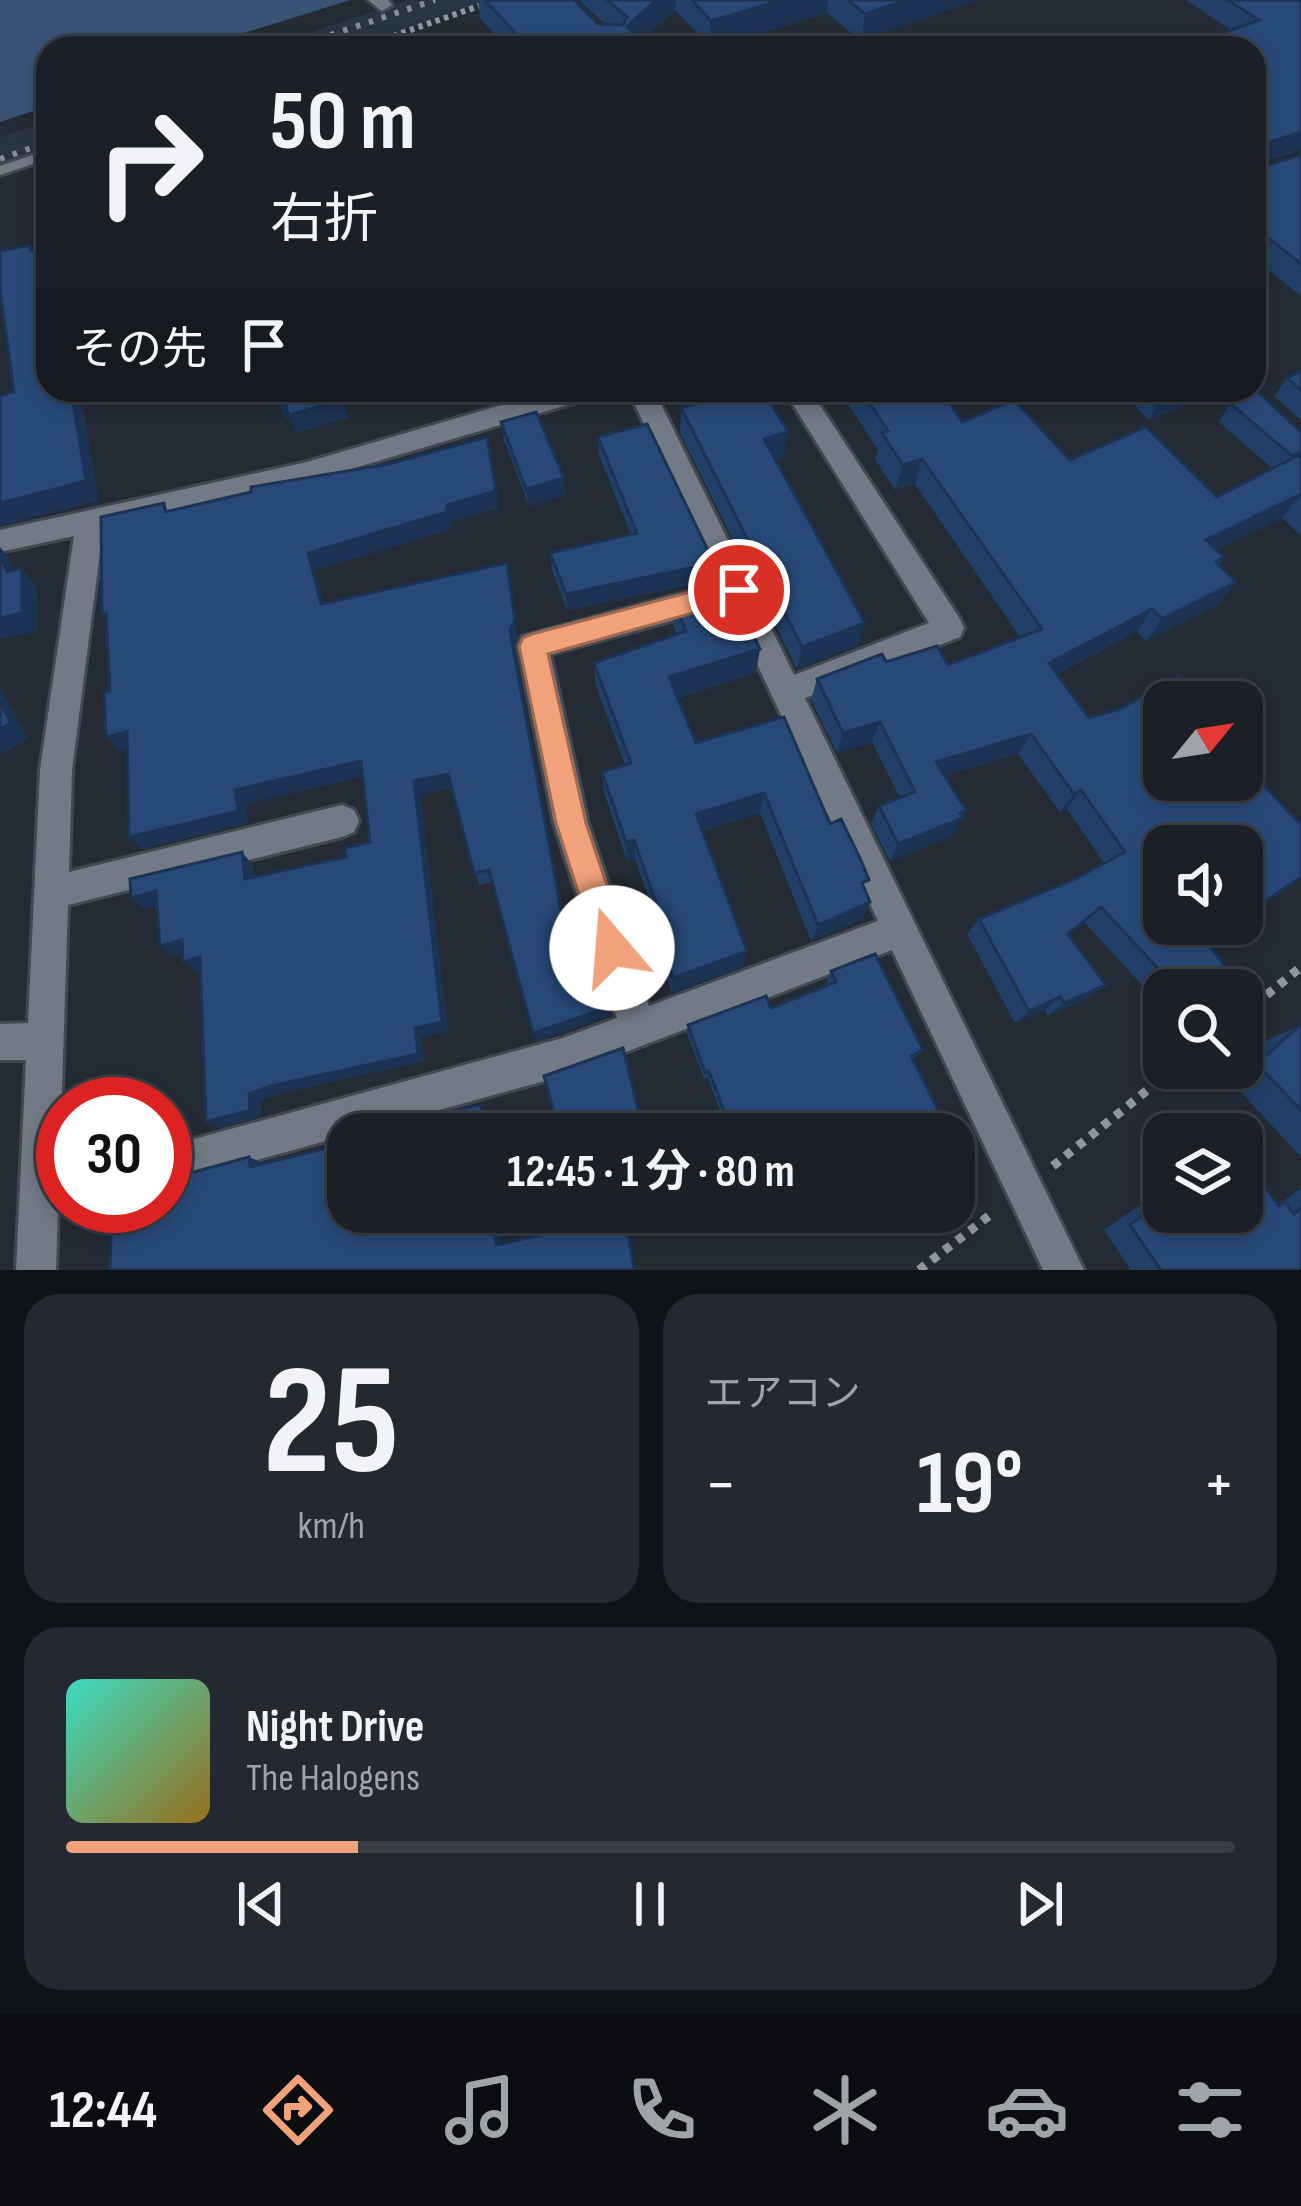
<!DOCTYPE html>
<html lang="ja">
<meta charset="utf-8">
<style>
body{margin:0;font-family:"Sofia Sans Condensed","Noto Sans JP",sans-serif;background:#242830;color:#f1f3f6;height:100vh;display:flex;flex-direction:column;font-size:45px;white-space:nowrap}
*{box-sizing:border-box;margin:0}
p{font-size:39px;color:#a0a3a8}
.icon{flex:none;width:66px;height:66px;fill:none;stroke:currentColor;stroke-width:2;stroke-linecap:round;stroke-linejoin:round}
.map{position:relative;height:1270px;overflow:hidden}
.drawer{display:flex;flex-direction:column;gap:24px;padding:24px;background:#0f1216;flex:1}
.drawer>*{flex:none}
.top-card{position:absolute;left:36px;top:36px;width:1230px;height:366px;border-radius:36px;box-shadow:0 6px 18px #0003,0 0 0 3px #393e45;background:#1b2028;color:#f1f3f6;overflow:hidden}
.needle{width:78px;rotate:60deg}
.controls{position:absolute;left:1143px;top:681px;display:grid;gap:24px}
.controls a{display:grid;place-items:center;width:120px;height:120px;border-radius:24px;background:#1b2028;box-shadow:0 6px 18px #0003,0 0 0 3px #393e45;font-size:60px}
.speed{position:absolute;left:36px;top:1077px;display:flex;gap:24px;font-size:60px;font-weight:700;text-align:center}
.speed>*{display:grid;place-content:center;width:156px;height:156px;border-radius:50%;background:#1b2028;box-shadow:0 6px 18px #0003,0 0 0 3px #393e45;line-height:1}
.speed .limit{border:18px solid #d22;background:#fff;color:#111}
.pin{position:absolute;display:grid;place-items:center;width:102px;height:102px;color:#fff;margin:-51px;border:6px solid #fff;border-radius:50%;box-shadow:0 3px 12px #0007}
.me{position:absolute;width:132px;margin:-66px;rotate:342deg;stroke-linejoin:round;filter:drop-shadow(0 0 9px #0008)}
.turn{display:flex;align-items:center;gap:42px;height:252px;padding:0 36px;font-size:54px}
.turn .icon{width:156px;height:156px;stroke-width:2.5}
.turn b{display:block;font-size:84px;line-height:102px}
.then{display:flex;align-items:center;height:114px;padding:0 36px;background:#0003;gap:24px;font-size:45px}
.big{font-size:90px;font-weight:700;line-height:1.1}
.drawer .card{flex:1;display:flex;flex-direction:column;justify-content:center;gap:18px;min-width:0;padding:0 42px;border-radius:36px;background:#242830}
.drawer .dial{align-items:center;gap:0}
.dial b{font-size:156px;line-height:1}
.song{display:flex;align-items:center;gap:36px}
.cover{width:144px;height:144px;border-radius:18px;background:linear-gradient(135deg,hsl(170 70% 55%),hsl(40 70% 35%))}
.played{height:12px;border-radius:6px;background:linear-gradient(90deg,#f1a27b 25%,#393e45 25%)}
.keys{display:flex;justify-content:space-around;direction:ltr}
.heat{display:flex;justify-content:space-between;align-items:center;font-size:66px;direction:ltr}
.drawer .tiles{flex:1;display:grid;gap:24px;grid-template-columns:1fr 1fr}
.card:last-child{grid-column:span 2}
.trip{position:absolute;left:327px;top:1113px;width:648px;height:120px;border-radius:36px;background:#1b2028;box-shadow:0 6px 18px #0003,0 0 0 3px #393e45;font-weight:700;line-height:120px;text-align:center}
.tab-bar{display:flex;height:192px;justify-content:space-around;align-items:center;background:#0b0d10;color:#a0a3a8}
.tab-bar .icon{width:84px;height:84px}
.tab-bar .active{color:#f1a27b}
.tab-bar b{font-size:54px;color:#f1f3f6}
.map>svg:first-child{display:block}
.built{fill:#2a3544}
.green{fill:#3a5375}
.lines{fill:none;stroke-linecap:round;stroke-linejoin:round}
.lane-casing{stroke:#424850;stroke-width:6}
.street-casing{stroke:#424850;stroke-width:6}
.path-far1{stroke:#90969e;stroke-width:6;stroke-dasharray:4.5 4.5;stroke-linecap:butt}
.path{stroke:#90969e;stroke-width:9;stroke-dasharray:8 8;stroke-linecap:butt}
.lane{fill:#727a86;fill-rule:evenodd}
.street{fill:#727a86;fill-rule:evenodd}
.rail{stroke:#888d96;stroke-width:6;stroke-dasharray:4.5 9;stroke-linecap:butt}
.wall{fill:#223f67}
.shaded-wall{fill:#1c3354}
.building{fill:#284978;stroke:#1c3354;stroke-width:3}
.route{fill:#f1a27b;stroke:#9d6950;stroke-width:3}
</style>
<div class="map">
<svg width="1301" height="1270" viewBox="0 0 1301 1270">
<rect width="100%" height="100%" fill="#242b35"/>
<path class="built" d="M407,0H489L350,48H264Z
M48,121V152L0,169V137Z"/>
<path class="green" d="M0,0H350L196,48H117L98,40L76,48H48V106L0,122Z"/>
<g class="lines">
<g class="lane-casing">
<path id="lane" d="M48,150V159L0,175V166Z"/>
</g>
<g class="street-casing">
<path id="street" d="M368,0H388L392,5L382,11Z
M553,390H598L594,397L307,482L103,529L72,770L69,872L342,805L354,810L359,821L354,832L342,837L68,905L56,1270H16L26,1060H0V1024L28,1023L40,770L74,536L0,552V530L307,462Z
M628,390H654L794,675L929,623L784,390H810L960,619L964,628L960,637L805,698L1084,1270H1043L892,950L563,1076L165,1185V1147L563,1038L617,1018L554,823L518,646L522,637L710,586L720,589L725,598L720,607L710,610L550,654L588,823L649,1006L878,921Z"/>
</g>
<path class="path-far1" d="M359,48L496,0"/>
<path class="path" d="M1242,1015L1301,967
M1053,1166L1175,1068
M919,1270L994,1212"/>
<use href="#lane" class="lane"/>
<use href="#street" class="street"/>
<path class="rail" d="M292,48L435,0
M0,159L48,142"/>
</g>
<path class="wall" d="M478,0H574L598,24H605L579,0H976L861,41L827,13L712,48L675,10L641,41L647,48H507L480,18Z
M1186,0H1301V150L1263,162V167L1301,155V296L1254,258V48L1221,44L1226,32L1231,30Z
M1301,371V420L1274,396L1287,378Z
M690,390H783L782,395L768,400L784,458L775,460L858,645L797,669L680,433L681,408L697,403Z
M839,390H941L962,422L1070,460L1217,497L1272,468L1219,422L1230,403L1301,432V536L1282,518L1216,550L1224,557L1219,564L1236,582L1218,605L1146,641L1137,631L1057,674L1089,718L1301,878L1242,918V846L1164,924H1230L1203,937L1211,990H1164V1009L1084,922L1069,935L1106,985L1088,998L1048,1016L1045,1010L1015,1023L967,934L979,919L1077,878L1104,863L1067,809L1060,812L1018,754L944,776L962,816L952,836L890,861L871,824L879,806L900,798L872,742L837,753L811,700L817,679L886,662L948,665L1020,637L915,484L895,490L875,459L878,450Z
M1119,390H1212L1208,395L1149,420Z
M501,422L566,495L529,506L504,440Z
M598,437L714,563L713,580L567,610L552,570L550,553L631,535L599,455Z
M164,503L168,511L499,508L451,522L452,529L315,570L324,604L518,636L514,647L568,942L611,1015L536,1041L492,882L479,885L451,788L420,794L448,1031L421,1036L424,1061L281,1093L260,1101L261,1116L219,1128L200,970L196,971L183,953L173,956L160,946L157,906L144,909L252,864L254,877L346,857L370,842L363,776L246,804L248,823L142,849L129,837L127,749L119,751L110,691Z
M673,600L756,673L678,698L696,743L830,824L870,902L862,919L811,941L760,813L702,831L743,966L672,993L652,936V920L656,919L635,859L627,861L604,792L602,772L625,765L596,686L594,663L676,634L673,625Z
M831,971L923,1050L913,1059L950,1134H751L748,1127L726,1128L708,1078L704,1079L687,1033L688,1025L771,1008L828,985L827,980Z
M1300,1025L1301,1026V1157L1227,1077L1237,1068H1242V1063L1268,1040Z
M1301,1188V1270H1131L1104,1230L1164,1189V1212L1277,1203L1282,1202Z
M872,1212H910L879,1227Z"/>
<path class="shaded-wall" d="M656,0H676L675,10L633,48L627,26Z
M782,0H828L827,13L710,48L711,21Z
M906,0H976L861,41L865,14Z
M1301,132V150L1254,165L1264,144Z
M30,245L37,256L36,250L48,271V285L31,251Z
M71,390H80L99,501L0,526V503Z
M176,390H231L196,399L194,394L180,398Z
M755,390H783L782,395L753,404Z
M1165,390H1212L1208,395L1149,420Z
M283,399L343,400L349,418L296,433L290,418L285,419L278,401Z
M788,432L784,458L761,465L764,439Z
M487,437L499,508L451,522L452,529L315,570L328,621L321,604L308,553L447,505Z
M922,459L915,484L895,490L903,465Z
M564,478L566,495L529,506L526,489Z
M1301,494L1282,518L1189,563L1206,540Z
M0,547L7,555L22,588V568L37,587L38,631L0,639V618L7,572L0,555Z
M507,563L518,636L514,647L510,631Z
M714,563L713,580L567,610L566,594Z
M1236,582L1218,605L1146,641L1162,619Z
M1152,609L1137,631L1036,684L1049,663Z
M865,623L858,645L797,669L802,647Z
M760,649L756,673L669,700V677Z
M0,687L28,739L0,755Z
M880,722L872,742L837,753L843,733Z
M127,732L139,746L119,751L106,737Z
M1031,734L1018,754L926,781L936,762Z
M361,761L368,775L246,804L248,823L142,849L129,837L235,790Z
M448,774L452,788L420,794L448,1031L421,1036L424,1061L281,1093L260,1101L261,1116L219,1128L206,1122L249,1094L414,781Z
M1081,790L1067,809L1060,812L1074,794Z
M764,793L760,813L694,833L696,814Z
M966,810L952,836L890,861L898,844Z
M634,840L635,859L627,861L626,842Z
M242,852L252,864L255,890L245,879Z
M156,891L169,903L144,909L131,898Z
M870,902L862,919L811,941L818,925Z
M1221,924H1230L1181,949L1201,934Z
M182,940L194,950L173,956L160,946Z
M747,951L743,966L672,993L673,978Z
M200,957L212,967L196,971L183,962Z
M1106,985L1088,998L1048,1016L1064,1003Z
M1060,997L1045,1010L1015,1023L1029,1011Z
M610,1007L611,1015L536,1041L533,1033Z
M481,1105L487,1113L489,1134H484Z
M249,1157L263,1163L250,1167Z
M492,1212H498L501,1248L496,1245Z"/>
<path class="building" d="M485,0H574L598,24L623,25L627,17L607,0H656L627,26L647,48H529Z
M692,0H782L711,21Z
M848,0H906L865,14Z
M1228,0H1301V132L1264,144L1263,167L1301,155V264L1254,226V48H1208L1236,39L1226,32L1259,20Z
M30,245L31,251L36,250L38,268L48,265V390H71L86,481L0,503V396L14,392L0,290V251Z
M1301,371V390L1287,378Z
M274,390H339L343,400L289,415L283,399L278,401Z
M705,390H763L788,432L764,439L865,623L802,647L681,408L710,400Z
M861,390H941L962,422L1014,400L1070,460L1146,427L1217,497L1301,454V494L1206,540L1224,557L1216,562L1236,582L1162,619L1152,609L1049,663L1089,718L1120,709L1178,676L1202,702H1164V780H1242V762L1301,825V877L1261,904L1242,914V846H1164V924H1221L1201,934L1233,977L1208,990H1178L1101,907L1068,934L1106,985L1064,1003L1060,997L1029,1011L979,919L1077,878L1125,852L1081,790L1074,794L1031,734L936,762L966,810L960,813L963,818L898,844L879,806L915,792L880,722L843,733L817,679L882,654L886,662L937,646L948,665L1042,629L922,459L903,465L882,433L888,431Z
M1257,391L1301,432V451L1292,456L1230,403Z
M536,412L564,478L526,489L501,422Z
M647,424L714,563L566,594L550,553L637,533L598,437Z
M487,437L496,491L447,505V512L308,553L321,604L507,563L515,620L510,631L567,942L587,936L610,1007L533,1033L489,870L474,873L448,774L414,781L442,1022L415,1028L418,1054L270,1086L249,1094L250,1110L206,1122L200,957L183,962L182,940L160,946L156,891L131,898L130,879L242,852L245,879L346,857L345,848L370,842L361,761L235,790L238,811L129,837L127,732L106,737L104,692L110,691L106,613L102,614L101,517L164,503L165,512L251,492V487L389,464Z
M0,555L7,572L22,568V613L0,618Z
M729,585L760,649L669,677L696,743L784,717L830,824L841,819L860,858L869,880L862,883L870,902L818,925L764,793L696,814L747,951L673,978L652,920L661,917L634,840L626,842L602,772L631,763L594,663L686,631L673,600Z
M0,702L11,723L0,729Z
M875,954L923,1050L911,1056L950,1134H757L751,1121L728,1122L709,1071L705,1072L688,1025L766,996L771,1008L836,982L831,971Z
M1300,1025L1301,1026V1110L1257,1064Z
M623,1048L644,1134H560L544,1076Z
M481,1105L484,1134H385L400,1130V1122Z
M954,1142L969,1172L954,1180Z
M348,1143V1212H492L496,1245L585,1225L581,1212H625L634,1270H110L112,1206H165V1180L249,1157L250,1167Z
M1242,1157L1279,1206L1285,1202L1294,1214L1301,1208V1270H1161L1130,1225L1164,1201V1212H1242Z
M880,1212H910L886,1224Z"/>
<path class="route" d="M739,579L749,582L752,590L749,597L548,654L586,823L628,948L624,959L612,964L601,959L596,948L556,823L519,646L523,638L532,634Z"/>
</svg>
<div class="controls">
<a><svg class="needle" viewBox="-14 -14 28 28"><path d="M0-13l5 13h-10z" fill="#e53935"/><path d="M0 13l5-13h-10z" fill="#a0a3a8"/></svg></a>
<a><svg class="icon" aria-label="sound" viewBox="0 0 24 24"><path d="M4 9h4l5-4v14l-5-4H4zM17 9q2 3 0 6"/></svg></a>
<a><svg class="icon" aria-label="search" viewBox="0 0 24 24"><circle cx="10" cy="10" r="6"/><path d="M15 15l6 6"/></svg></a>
<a><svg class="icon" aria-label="layers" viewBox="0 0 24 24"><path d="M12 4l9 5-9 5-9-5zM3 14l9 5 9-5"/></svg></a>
</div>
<div class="speed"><div class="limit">30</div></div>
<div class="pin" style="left:739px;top:590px;background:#d93025"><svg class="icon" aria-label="arrive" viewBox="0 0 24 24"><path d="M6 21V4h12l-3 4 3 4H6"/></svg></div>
<svg class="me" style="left:612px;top:948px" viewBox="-20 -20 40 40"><circle r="19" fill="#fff"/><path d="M0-13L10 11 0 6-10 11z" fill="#f1a27b"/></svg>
<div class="trip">12:45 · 1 分 · 80 m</div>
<div class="top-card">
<div class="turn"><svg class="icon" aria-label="right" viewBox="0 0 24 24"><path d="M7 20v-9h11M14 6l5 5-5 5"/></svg><div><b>50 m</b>右折</div></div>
<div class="then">その先<svg class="icon" aria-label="arrive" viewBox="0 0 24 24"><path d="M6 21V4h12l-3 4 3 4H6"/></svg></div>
</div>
</div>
<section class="drawer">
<div class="tiles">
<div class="card dial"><b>25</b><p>km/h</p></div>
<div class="card"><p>エアコン</p>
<div class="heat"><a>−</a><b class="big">19°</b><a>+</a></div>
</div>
<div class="card">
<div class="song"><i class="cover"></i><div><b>Night Drive</b><p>The Halogens</p></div></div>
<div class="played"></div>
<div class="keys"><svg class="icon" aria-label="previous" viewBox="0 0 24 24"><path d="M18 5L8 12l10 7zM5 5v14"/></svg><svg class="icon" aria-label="pause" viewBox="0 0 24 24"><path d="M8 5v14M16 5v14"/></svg><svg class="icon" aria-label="next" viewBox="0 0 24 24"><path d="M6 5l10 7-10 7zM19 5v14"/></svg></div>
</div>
</div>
</section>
<nav class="tab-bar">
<b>12:44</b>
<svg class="icon active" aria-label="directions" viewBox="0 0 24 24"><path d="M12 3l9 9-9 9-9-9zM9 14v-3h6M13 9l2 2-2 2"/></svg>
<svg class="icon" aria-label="music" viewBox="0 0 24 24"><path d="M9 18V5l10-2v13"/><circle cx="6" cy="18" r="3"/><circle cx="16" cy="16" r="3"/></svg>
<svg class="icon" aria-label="phone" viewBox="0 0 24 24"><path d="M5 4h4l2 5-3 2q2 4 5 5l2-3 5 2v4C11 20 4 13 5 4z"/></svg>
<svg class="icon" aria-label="climate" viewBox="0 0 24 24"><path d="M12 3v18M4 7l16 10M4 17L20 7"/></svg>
<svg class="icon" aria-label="car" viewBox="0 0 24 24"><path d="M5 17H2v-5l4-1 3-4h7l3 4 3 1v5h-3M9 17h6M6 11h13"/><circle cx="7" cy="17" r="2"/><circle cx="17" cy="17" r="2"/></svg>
<svg class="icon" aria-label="filters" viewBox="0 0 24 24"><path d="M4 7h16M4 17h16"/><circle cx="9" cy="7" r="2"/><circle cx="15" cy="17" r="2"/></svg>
</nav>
